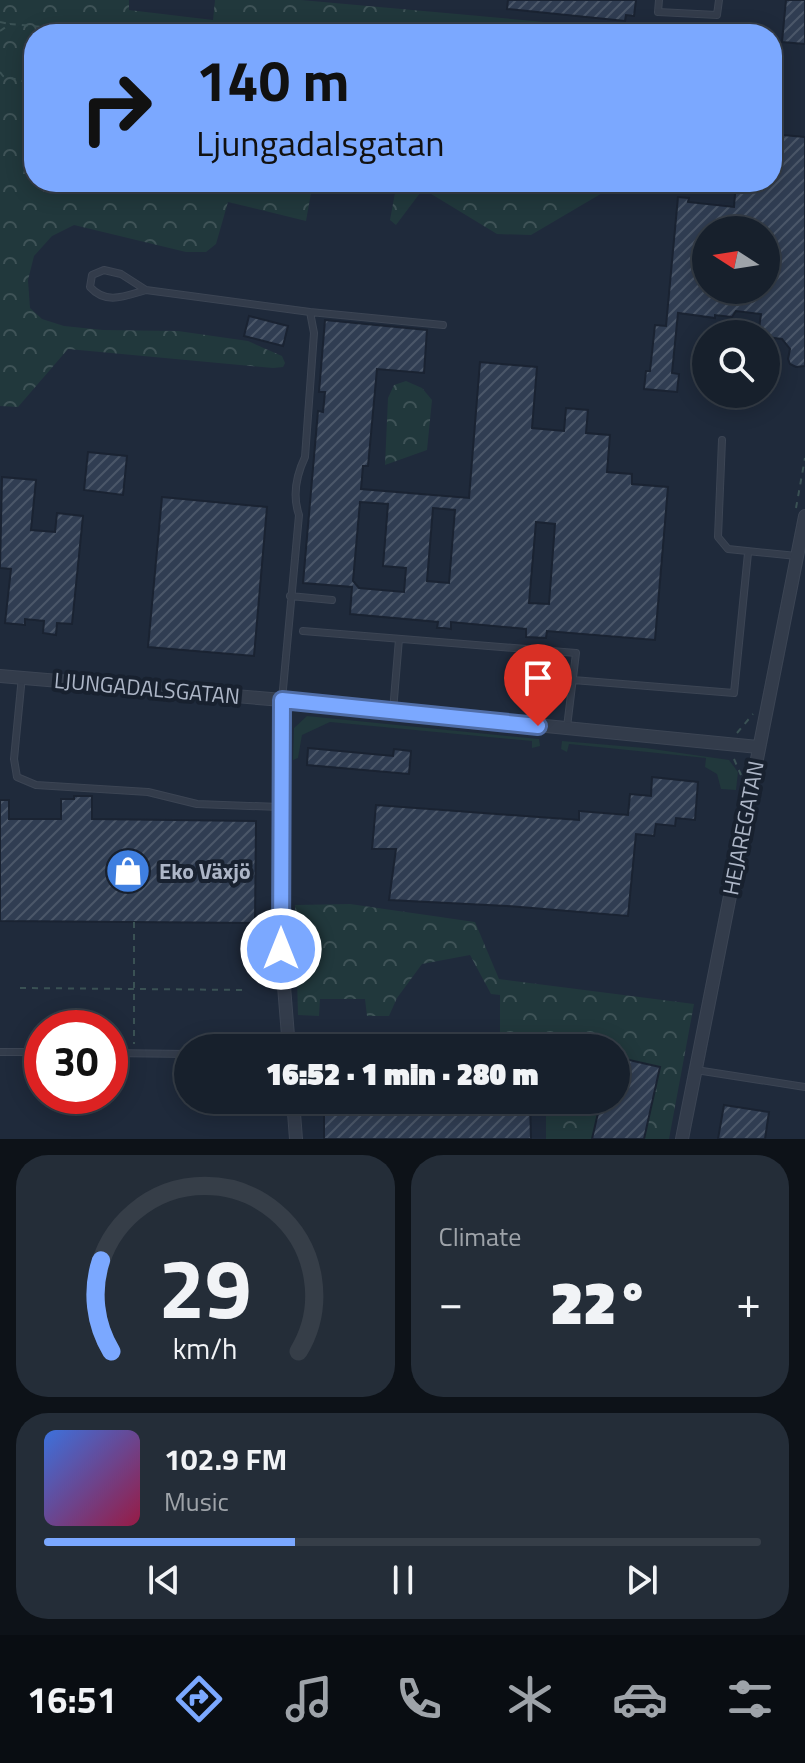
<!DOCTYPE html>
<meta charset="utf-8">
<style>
body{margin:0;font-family:"Titillium Web",sans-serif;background:#242d38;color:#f1f3f6;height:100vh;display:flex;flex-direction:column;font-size:30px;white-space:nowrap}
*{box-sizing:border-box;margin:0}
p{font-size:26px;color:#9ea3a9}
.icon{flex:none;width:44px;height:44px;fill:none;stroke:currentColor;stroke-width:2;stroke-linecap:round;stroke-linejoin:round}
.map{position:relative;height:1139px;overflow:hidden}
.sheet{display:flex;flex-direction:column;gap:16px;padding:16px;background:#0d1218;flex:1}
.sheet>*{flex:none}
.guide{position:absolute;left:24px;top:24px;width:758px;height:168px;border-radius:32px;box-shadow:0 4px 20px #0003,0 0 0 2px #363e48;background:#7ba8ff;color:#111;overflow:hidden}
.needle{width:52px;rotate:282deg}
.fabs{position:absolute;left:692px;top:216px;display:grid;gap:16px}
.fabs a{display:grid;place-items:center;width:88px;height:88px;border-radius:50%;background:#17202c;box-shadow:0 4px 20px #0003,0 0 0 2px #363e48;font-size:40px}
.speed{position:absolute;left:24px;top:1010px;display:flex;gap:16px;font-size:40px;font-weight:700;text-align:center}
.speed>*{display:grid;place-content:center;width:104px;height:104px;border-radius:50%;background:#17202c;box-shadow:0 4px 20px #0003,0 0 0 2px #363e48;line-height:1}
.speed .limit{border:12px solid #d22;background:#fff;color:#111}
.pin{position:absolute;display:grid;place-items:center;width:68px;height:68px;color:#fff;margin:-82px -34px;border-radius:50% 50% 50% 0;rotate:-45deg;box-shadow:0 0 8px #0007}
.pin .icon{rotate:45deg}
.me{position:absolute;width:88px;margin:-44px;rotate:0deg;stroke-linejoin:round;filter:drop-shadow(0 0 6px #0008)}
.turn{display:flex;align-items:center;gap:28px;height:168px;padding:0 40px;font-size:36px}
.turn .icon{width:104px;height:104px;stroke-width:2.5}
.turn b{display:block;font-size:56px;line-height:68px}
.big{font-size:60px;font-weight:800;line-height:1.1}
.sheet .card{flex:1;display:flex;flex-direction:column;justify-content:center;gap:12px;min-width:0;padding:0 28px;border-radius:32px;background:#242d38}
.sheet .dial{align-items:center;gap:0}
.dial svg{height:208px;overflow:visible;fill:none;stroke:#363e48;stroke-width:7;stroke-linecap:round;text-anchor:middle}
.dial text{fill:#f1f3f6;stroke:none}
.song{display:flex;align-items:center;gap:24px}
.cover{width:96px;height:96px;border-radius:12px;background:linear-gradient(135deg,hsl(220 70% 55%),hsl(340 70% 35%))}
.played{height:8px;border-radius:4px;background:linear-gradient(90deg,#7ba8ff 35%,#363e48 35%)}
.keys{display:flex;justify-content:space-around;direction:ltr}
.heat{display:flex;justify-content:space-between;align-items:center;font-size:44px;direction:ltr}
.sheet .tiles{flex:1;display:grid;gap:16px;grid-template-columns:1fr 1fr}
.card:last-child{grid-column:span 2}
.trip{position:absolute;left:174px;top:1034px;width:456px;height:80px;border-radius:40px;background:#17202c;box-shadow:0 4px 20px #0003,0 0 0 2px #363e48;font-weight:800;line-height:80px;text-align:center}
.menu{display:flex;height:128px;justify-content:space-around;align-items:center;background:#090d12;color:#9ea3a9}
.menu .icon{width:56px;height:56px}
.menu .current{color:#7ba8ff}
.menu b{font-size:36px;color:#f1f3f6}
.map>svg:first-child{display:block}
.grass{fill:#21383c}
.forest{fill:url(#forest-crowns)}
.building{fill:url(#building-hatch);stroke:#1a2332;stroke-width:2;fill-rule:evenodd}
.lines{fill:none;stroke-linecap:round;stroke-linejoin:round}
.lane-casing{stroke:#3c4554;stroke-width:8}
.street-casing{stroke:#3c4554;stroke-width:14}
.path{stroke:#3a5154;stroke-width:2;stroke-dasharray:6 6;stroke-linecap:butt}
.lane{stroke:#333c4b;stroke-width:6}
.street{stroke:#333c4b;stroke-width:12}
.route-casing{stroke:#506da6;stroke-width:20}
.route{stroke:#7ba8ff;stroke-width:14}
.labels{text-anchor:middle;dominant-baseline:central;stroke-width:8;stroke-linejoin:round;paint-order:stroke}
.street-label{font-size:22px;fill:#adb6c7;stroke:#18212f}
.poi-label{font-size:22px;font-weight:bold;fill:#adb6c7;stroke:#18212f;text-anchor:start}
</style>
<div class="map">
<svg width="805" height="1139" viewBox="0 0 805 1139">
<defs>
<pattern id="forest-crowns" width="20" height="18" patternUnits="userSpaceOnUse" patternTransform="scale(2)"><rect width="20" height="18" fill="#21383c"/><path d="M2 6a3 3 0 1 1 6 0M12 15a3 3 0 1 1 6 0" fill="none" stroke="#3f5357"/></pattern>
<pattern id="building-hatch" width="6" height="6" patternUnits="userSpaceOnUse" patternTransform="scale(2)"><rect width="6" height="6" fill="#303d52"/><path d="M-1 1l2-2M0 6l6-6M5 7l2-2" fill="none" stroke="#4b5769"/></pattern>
</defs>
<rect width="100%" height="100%" fill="#1f2a3b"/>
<path class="grass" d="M307,716L539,739L540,746L532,748V741L330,722L302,735L298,758L293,760L294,728Z
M562,741L645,748L729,760L738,772L736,790L721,789L717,774L705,767L706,758L569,744L567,752L561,749Z"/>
<path class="forest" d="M0,0H129V10L213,20L215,0H301L623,29L622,34H34V182H313L306,221L228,202L216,244L206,252H186L74,225L52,236L34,256L28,280L30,308L42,319L64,326L103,330L178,331L248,341L282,356L285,363L283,367L273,368L68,349L18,407L0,406Z
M397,182H605L604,192L531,235L497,234L423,189L396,225L390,220Z
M406,381L422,388L432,400L427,450L385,465L388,398L394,385Z
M350,904L475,922L499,979L694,1004L669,1139H546V1100H616V1048H546L545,1041H500V995L491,994L470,955L422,964L397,998L389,1016H367L365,999H320L319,1016L298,1015L295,905Z"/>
<path class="building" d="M508,0H636L634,16L626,15L625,21L507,9Z
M786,0H805V44L782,42Z
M772,134L805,137V366L796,367L790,364L788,359L790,349L782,339L766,337V334L759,329L761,314L736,311L732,317L715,315V318L678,313L672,373L679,374L677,392L644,389L646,371H650L655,325L666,326L678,197L689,198L688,202L734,207L736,182H772ZM706,230H766V290H706Z
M249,316L288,326L283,346L244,336Z
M325,320L427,330L424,373L377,369L368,466H363L361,489L469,498L480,362L537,367L532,428L564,431L566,408L588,410L586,433L610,435L607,472L632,474V484L668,487L655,640L547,631L546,638L526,637V629L451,622V629L444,628H437L438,622L350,614L352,587L303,583L318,411L323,412L325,392H319ZM360,502L388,504L383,566L406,568L404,592L359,588L353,581ZM433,508L455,510L449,583L427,581ZM536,522L555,524L549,604L529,603Z
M88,452L127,456L123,495L84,490Z
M2,477L36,480L31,530L55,532L57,513L83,516L72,624L57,623L56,635L43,633L44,621L25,619V625L5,623L11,569L0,568Z
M162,497L267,507L254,656L148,647Z
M308,748L393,756L394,749L411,751L409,774L307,765Z
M652,777L698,782L695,820L676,818L675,826L656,824L654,836L636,834L628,916L507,906L389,900L396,849H372L376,805L579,820V811L628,815L630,794L651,796Z
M74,796H92V819L256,821L255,923L0,921V800H9V819H61V799H74Z
M616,1057L660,1067L644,1139H592L601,1100H616Z
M324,1100H530L531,1139H324Z
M724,1105L769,1112L765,1139H718Z"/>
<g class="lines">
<g class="lane-casing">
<path id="lane" d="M659,0L658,12L717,15L719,0
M146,290C125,296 106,305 90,287L92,275L104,270L121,274L146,290L310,312L314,333L305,457C296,476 292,495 299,515L282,700
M310,312L443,325
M722,440L718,537L728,549L797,556
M290,596L332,600
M303,631L576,653L567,727
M22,676L14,759L17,777L36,785L148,792L197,804L280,807
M573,680L734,693L748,553
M393,711L399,639
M0,1052H42
M110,1053L188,1054
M696,1070L805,1087"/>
</g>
<g class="street-casing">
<path id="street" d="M0,676L282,700L758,747
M282,700L281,949L289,1048
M293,1100L296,1139
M682,1139L805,516"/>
</g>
<path class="path" d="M0,22L10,24
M0,31L10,24L110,33L162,34
M0,72L3,76L34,84
M796,508L805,458
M737,733L753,714
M734,759L741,775
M134,922V1044
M20,988L248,990"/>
<use href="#lane" class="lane"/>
<use href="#street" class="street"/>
</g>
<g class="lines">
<g class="route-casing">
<path id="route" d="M281,949L282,700L538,726"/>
</g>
<use href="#route" class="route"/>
</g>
<defs>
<g id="shop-disc" transform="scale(2.3)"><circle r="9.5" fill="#3f7fe0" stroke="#18212f"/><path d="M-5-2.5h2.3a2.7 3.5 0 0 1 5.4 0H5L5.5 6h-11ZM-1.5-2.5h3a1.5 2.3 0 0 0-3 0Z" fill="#fff"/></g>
</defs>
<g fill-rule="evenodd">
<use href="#shop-disc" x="128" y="871"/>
</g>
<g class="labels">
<g class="street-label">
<text transform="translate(147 688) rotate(5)">LJUNGADALSGATAN</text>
<text transform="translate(743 828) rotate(-79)">HEJAREGATAN</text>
</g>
<g class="poi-label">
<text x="159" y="871">Eko Växjö</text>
</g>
</g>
</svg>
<div class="fabs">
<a><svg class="needle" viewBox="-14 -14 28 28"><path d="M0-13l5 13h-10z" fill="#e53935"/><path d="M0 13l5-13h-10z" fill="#9ea3a9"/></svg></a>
<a><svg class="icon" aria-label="search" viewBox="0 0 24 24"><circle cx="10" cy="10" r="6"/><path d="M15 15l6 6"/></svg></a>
</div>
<div class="speed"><div class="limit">30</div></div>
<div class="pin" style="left:538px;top:726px;background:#d93025"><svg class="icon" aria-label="arrive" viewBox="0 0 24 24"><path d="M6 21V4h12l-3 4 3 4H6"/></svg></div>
<svg class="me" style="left:281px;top:949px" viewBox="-20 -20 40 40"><circle r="17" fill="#7ba8ff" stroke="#fff" stroke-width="3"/><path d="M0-11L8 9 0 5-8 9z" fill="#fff"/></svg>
<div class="trip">16:52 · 1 min · 280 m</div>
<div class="guide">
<div class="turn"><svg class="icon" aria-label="right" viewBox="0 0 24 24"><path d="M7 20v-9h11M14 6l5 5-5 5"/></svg><div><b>140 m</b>Ljungadalsgatan</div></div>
</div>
</div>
<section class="sheet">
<div class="tiles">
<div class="card dial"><svg viewBox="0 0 100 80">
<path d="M14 69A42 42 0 1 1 86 69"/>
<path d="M14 69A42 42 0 0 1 10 34" stroke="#7ba8ff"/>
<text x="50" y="56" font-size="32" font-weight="700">29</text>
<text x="50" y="72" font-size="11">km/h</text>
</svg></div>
<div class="card"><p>Climate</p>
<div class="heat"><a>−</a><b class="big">22°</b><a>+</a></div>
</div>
<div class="card">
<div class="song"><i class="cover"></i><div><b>102.9 FM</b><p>Music</p></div></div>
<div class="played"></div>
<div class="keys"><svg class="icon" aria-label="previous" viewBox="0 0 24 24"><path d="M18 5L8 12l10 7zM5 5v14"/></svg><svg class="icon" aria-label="pause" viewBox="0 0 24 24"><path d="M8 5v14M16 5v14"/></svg><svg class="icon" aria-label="next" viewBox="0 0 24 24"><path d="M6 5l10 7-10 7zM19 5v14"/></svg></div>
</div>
</div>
</section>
<nav class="menu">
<b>16:51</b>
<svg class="icon current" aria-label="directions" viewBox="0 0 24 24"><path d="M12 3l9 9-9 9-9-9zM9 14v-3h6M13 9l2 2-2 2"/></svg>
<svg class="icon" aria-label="music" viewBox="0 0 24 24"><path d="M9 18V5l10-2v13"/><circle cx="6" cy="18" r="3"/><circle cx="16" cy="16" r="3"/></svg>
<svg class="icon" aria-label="phone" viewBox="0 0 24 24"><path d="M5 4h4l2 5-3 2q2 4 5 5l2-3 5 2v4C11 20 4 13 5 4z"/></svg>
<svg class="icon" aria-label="climate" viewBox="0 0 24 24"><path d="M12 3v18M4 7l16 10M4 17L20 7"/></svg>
<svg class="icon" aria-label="car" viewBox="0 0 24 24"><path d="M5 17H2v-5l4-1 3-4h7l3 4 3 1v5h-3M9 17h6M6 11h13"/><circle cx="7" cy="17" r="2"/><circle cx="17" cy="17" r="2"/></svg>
<svg class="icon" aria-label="filters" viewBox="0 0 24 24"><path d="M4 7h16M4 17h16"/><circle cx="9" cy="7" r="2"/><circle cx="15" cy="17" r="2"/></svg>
</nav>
